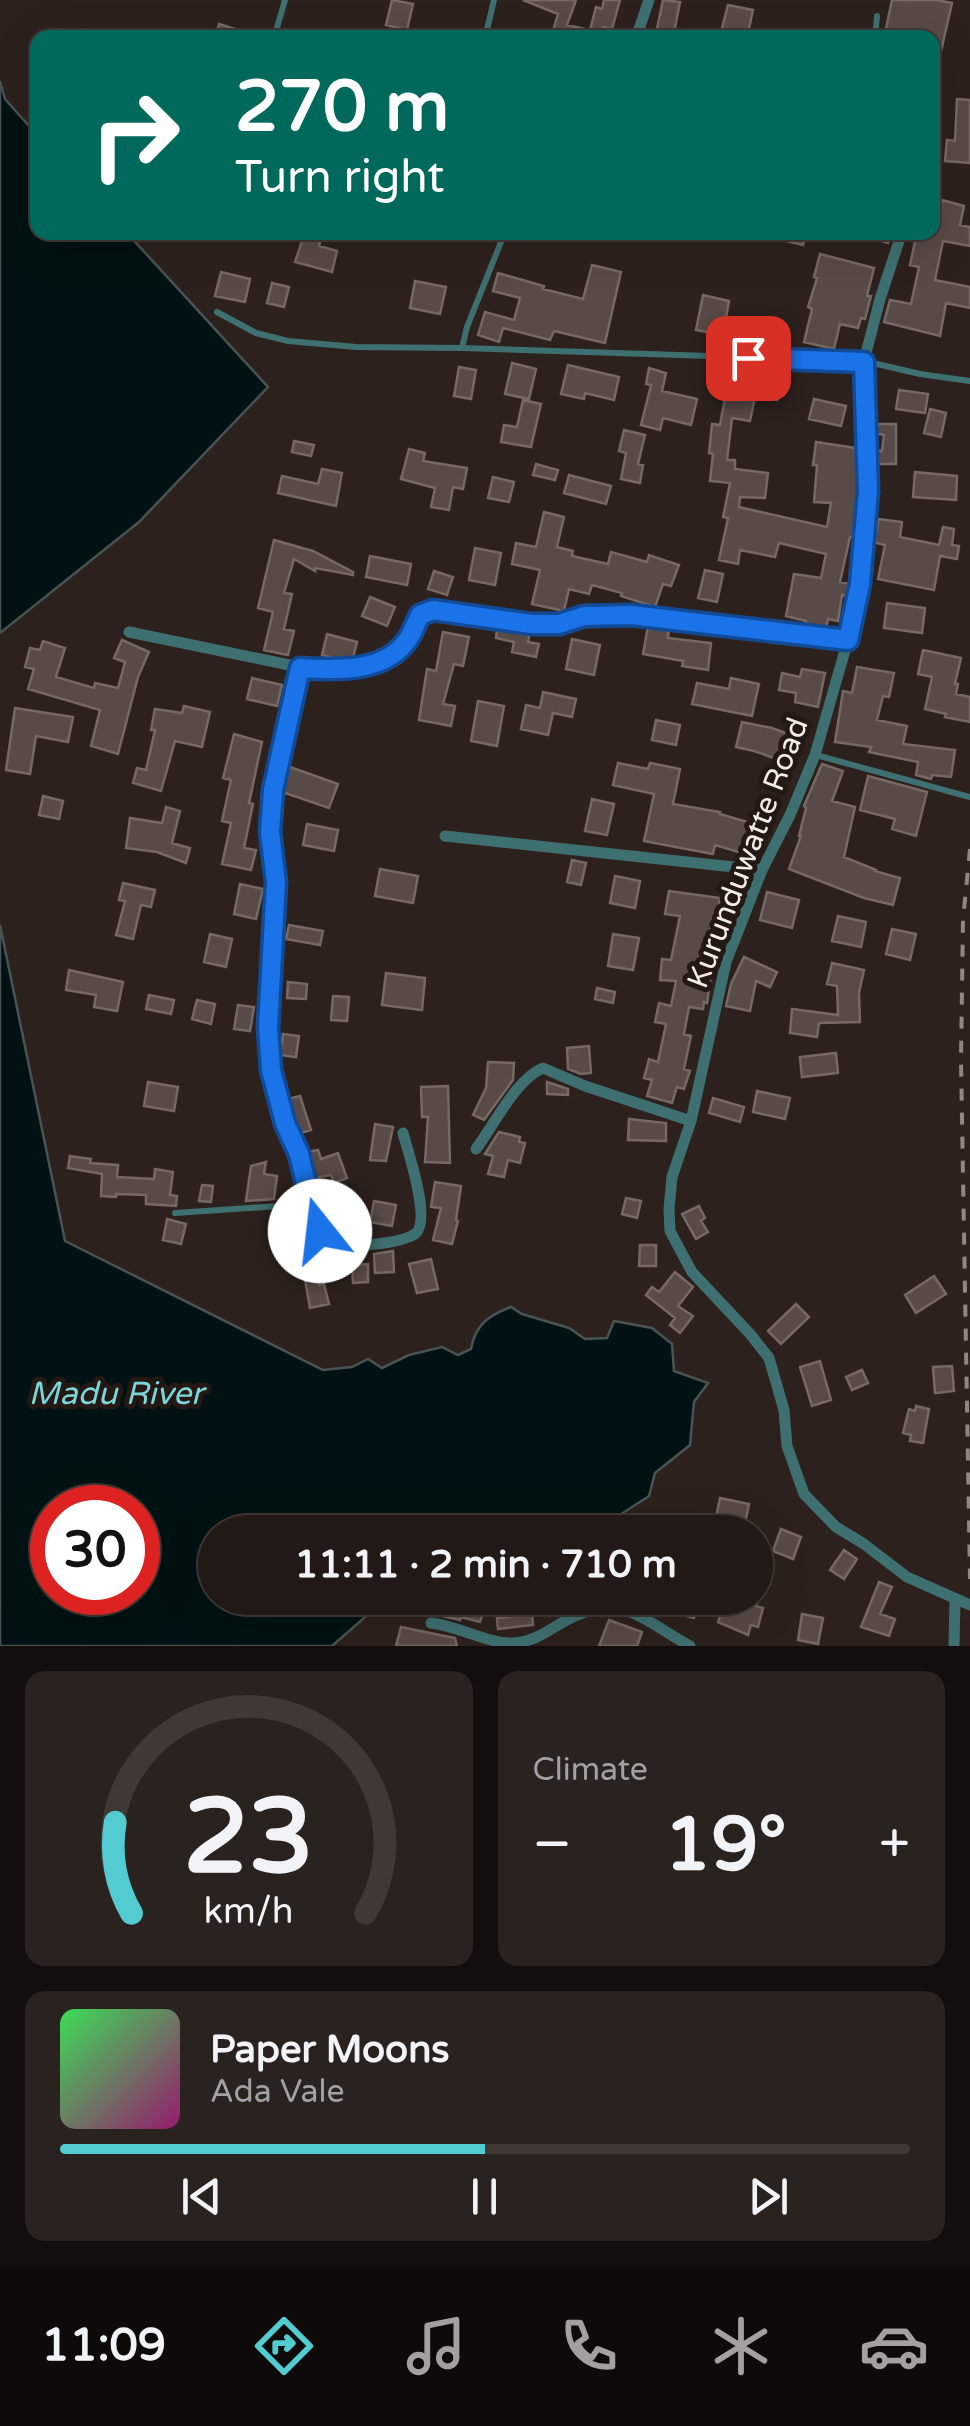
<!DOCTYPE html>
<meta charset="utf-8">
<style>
body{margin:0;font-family:"Varela Round",sans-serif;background:#2a221f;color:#f1f3f6;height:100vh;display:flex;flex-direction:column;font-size:38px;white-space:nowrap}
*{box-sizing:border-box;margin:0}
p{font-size:32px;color:#a2a0a1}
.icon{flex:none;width:55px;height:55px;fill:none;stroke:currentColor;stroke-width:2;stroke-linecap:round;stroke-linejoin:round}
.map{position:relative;height:1646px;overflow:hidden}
.details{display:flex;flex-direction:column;gap:25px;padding:25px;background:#130e0c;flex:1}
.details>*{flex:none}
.banner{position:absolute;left:30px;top:30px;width:910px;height:210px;border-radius:20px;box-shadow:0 10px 40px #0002,0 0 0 2px #3f3835;background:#00695c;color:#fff;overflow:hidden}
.speed{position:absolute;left:30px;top:1485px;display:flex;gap:20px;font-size:50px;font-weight:700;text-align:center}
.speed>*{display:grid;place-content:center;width:130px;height:130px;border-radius:50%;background:#221916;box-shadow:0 10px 40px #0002,0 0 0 2px #3f3835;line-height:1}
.speed .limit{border:15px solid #d22;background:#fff;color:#111}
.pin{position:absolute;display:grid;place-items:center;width:85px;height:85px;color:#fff;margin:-42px;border-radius:20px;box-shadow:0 5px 15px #0006}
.me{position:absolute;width:110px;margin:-55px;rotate:344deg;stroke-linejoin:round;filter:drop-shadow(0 0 8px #0008)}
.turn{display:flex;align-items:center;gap:35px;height:210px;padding:0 40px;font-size:45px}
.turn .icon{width:130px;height:130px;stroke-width:2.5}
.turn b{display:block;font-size:70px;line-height:85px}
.big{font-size:75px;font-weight:700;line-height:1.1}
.details .widget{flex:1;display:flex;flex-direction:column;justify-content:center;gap:15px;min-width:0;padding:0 35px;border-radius:20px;background:#2a221f}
.details .dial{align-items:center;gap:0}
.dial svg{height:260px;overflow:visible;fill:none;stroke:#3f3835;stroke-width:7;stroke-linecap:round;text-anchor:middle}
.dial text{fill:#f1f3f6;stroke:none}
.song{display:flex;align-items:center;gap:30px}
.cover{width:120px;height:120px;border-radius:15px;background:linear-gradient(135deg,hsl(130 70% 55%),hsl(320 70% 35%))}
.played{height:10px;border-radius:5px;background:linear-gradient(90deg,#52ccd1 50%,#3f3835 50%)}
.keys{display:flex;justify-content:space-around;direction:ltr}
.heat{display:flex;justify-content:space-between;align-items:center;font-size:55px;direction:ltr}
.details .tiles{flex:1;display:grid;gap:25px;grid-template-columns:1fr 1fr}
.widget:last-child{grid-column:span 2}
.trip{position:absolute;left:198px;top:1515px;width:575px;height:100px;border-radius:50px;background:#221916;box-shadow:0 10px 40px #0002,0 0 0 2px #3f3835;font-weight:700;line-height:100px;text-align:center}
.menu{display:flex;height:160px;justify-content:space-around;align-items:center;background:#0e0a09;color:#a2a0a1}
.menu .icon{width:70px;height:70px}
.menu .on{color:#52ccd1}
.menu b{font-size:45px;color:#f1f3f6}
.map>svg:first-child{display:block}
.water{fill:#001213;stroke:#4a5354;stroke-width:2.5;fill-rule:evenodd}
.building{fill:#584a46;stroke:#766863;stroke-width:2.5}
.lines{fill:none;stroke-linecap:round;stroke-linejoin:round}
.service{stroke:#3f7071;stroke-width:6}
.minor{stroke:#3f7071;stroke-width:11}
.rail{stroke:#918683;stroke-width:4;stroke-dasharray:12 12;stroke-linecap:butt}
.route-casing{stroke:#114b97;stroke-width:25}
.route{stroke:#1a73e8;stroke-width:18}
.labels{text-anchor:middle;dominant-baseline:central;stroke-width:10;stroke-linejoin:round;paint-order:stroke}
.street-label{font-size:30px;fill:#f5ecea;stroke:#231814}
.water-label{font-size:32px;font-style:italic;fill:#7cd6d9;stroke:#231814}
</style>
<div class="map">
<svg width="970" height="1646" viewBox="0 0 970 1646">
<rect width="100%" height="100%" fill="#2d211d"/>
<path class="water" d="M0,81L5,99L37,135L38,232L127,233L268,387L139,522L0,633Z
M0,925L65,1241L323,1370L352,1367L368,1359L382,1368L409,1355L442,1347L458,1355L471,1349C475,1325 489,1315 511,1307L522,1314L569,1328L585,1339L607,1338L614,1321L652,1328L672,1344L674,1371L708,1383L694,1402L690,1445L655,1473L649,1496L615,1518L609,1532H215V1598H407L373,1610L332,1646H0ZM52,1508H138V1592H52Z"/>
<path class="building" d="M392,0L413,4L407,30L386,25Z
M523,0H576L567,25L590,30L596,7L602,9L604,0H620L612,29L603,27L601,38H551L558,14Z
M663,0L680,2L673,38H655Z
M892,0H937L952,3L937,69L932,68V38H884Z
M728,5L753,10L747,38L721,32Z
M219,24L254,35L253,38H215Z
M957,99L970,100V163L945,161L947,140L955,141Z
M942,200L964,206L960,225L970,227V246L943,241L935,280L970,287V308L946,303L940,336L884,322L890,300L911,304L919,267L910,265L917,232H932V207L940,209Z
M305,232H323L319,246L337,251L332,272L295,262Z
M770,232H806L803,245L770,237Z
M862,232H892L888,243L862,235Z
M820,254L874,268L867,296H871L865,319L861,318L858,328L840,324L834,349L804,342L812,309L808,307L817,278L814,277Z
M592,265L621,272L605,343L554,331L550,340L503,328L499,342L478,335L485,312L514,320L520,298L493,291L498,273L544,286L543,289L583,299Z
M221,272L250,279L245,302L215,296Z
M415,281L446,287L440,314L410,308Z
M272,283L289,287L284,307L267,303Z
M703,295L729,301L723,335L696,330Z
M751,321L783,323L781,350L749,347Z
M512,363L536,369L529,399L505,394Z
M568,365L619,377L614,400L585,393L584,399L561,394Z
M459,367L476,370L471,399L454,396Z
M649,368L666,373L662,391L697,399L691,425L663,418L660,430L641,425L651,385L646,384Z
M729,376L778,385L777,400L755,397L750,421L732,418L727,460H735V469L768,473L765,498L740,497L739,507L827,527L831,503L814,502L817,465H813L816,442L856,448L858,481L855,538L850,537L840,582L850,584L848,596L842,595L838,621L828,619L826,628L805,626L806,621L786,616L794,574L821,578L826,554L779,543L775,557L740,550L738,564L719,560L728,518L723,517L730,483L710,481L713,454L709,453L712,424L720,425Z
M899,390L928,394L925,413L896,409Z
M814,399L846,406L841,426L809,419Z
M523,400L541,404L531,447L501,442L504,425L517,427Z
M930,409L946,413L941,437L924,433Z
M874,424H896V464H876L875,450L882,451L884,435L874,433Z
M624,430L645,435L638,464L643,465L640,483L621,479L626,453L619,451Z
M294,441L314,445L311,456L292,452Z
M409,449L425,453L423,461L467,468L463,489L453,487L449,510L431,507L435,488L401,479Z
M536,464L558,470L555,480L533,475Z
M322,469L342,473L336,506L278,493L282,476L318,484Z
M915,472L957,476L956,500L913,497Z
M569,475L611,486L606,504L564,493Z
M493,477L514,482L509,502L488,498Z
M544,512L564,517L557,547L573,551L572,556L608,564L611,552L647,562L649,555L679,565L671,586L663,584L655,607L621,596L622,593L592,585L589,594L569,589L564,611L532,604L540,570L512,564L516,543L536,547Z
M878,519L902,522L900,537L939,545L943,527L954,529L952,545L959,546L957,559L940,556L934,590L878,579L885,545L873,542L874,528L877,529Z
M274,540L313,551L353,572V575L315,568V571L294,559L284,593L292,594L284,629L294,631L288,655L264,650L273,612L258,608Z
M475,548L501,553L495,585L469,580Z
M370,556L411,564L407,585L366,577Z
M705,570L723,574L717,602L698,598Z
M434,571L453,577L447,595L428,589Z
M370,597L395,607L387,626L362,616Z
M887,603L925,608L922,633L884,628Z
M648,626L669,629L668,638L711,643L708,670L682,666L683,661L643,654Z
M497,629L530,633L528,642L539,644L536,657L512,652L514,642L496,638Z
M443,632L469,637L463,666L454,664L443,704L455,706L451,726L419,720L427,669L436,671Z
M327,634L357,642L353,658L337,659L322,655Z
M572,639L600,645L594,675L566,669Z
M122,640L149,652L138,677L118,754L91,746L100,710L28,689L34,669L25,667L30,648L40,650L43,641L65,648L56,677L94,688L95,683L118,688L125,662L114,658Z
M923,650L961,658L955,684H958L956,694L970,697V722L945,717L946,714L925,709L932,677L918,674Z
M857,667L894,673L889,697L883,696L877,720L907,726L903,744L955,750L951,777L932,775L931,779L916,775L918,762L869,752L871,747L835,742L843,691L852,693Z
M802,669L825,673L818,707L795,702L796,693L779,690L782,673L800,677Z
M252,678L282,685L277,706L247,699Z
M731,678L759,684L752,716L692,704L697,683L729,689Z
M543,692L576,699L572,717L553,713L548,735L521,729L526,705L540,708Z
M478,701L504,706L497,746L471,741Z
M184,706L210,712L202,747L175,741L161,791L133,783L137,768L146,770L155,730H151L155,709L182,713Z
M15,708L73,717L68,742L36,736L30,774L6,770Z
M656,720L680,725L676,745L652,740Z
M742,722L772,728L794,736L788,763L754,751L736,747Z
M234,734L262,742L249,803L253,804L244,848L256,850L251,870L222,864L231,823L222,821L231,780L223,778Z
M618,763L648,769L650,763L680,769L673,804L720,812V814L758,825L749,855L715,845L713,854L644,841L654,794L613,785Z
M822,764L843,771L832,801L855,807L844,857L876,870L875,871L900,878L893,905L864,898L789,869L801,836H799L806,808L804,806Z
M290,767L338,784L329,808L282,792Z
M868,776L927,792L916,836L892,829L895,819L860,810Z
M43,796L63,801L59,819L39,815Z
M592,799L614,804L607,835L585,831Z
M166,807L180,811L172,843L190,848L186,863L157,852L126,848L130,818L162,823Z
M307,824L338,830L334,851L303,845Z
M572,860L586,863L581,885L567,882Z
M380,869L418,876L413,903L375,896Z
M615,876L640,881L635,908L610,903Z
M123,883L155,890L151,907L141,905L133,939L116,935L125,901L119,900Z
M240,884L263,889L256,919L234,914Z
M669,891L720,898L717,922L712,921L704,963H713L707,1003L704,1002L703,1009L689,1007L684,1034L691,1036L684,1069L690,1071L684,1089L677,1087L672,1103L647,1096L652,1080L644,1078L649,1059L658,1062L666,1024L655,1022L659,1003L671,1006L676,981L660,980L662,959L671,960L680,916L665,914Z
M767,892L799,900L792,928L760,920Z
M838,916L866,922L861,947L832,941Z
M289,925L323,931L320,945L286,939Z
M892,929L916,934L910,960L886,954Z
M210,934L232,939L226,967L204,962Z
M613,934L639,938L633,970L608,966Z
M744,957L777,972L770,987L756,981L750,1011L726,1006L731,984Z
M832,963L864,970L859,993L860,1022L819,1023L817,1037L790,1033L792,1009L838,1015L837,986L827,984Z
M69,970L123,982L117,1011L94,1007L96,995L66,990Z
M386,973L425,978L422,1010L382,1005Z
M288,982L307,984L306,999L287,998Z
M597,988L615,992L613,1003L595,999Z
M149,995L174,1000L171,1014L146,1009Z
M333,996L349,997L347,1021L331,1020Z
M197,1000L215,1004L211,1024L192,1019Z
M238,1005L254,1007L250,1031L234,1029Z
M283,1034L299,1036L296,1057L280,1055Z
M589,1046L591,1073L581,1074L568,1069L567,1048Z
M836,1053L838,1073L802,1077L800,1057Z
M488,1062L514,1063L513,1080L484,1120L473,1115L486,1088Z
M148,1082L178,1087L174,1111L144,1106Z
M547,1082L568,1089V1095L547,1094Z
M448,1086L450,1163L425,1162L428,1117H422L421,1087Z
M757,1091L790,1098L785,1119L753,1112Z
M300,1096L311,1130L301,1133L294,1120L288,1099Z
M713,1098L744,1107L740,1122L709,1113Z
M629,1119L666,1123V1141L628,1140Z
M375,1124L393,1127L386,1161L370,1160Z
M499,1132L520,1137L519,1142L525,1143L520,1163L508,1160L504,1177L488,1174L493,1156L485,1154Z
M318,1150L321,1159L338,1153L347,1178L334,1183L331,1175L314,1178L308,1152Z
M70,1156L91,1159L90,1163L118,1165L117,1177L154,1179L155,1169L173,1172L170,1195L177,1196L176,1206L146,1204V1195L116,1194V1197L101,1196L102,1174L68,1168Z
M266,1162L264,1174L277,1176L274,1199L246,1201L251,1166Z
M435,1182L461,1186L456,1220L458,1221L452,1244L433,1240L441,1208L431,1207Z
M202,1185L213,1186L211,1202L199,1201Z
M626,1198L641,1201L637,1218L622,1214Z
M374,1201L396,1205L392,1226L370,1222Z
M699,1206L705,1218L701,1221L708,1232L696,1239L682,1214Z
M306,1218L313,1237L319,1285L324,1284L329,1304L310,1308L304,1274L297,1275L288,1220Z
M167,1219L186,1224L181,1244L163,1240Z
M640,1245H656V1266H639Z
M393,1251L394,1272L375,1273L374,1254Z
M431,1259L438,1289L417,1293L409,1264Z
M368,1264V1282L353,1283L352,1265Z
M675,1272L693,1287L678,1306L693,1316L680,1333L670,1325L675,1318L646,1295L652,1287L659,1292Z
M934,1276L946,1294L916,1313L905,1295Z
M796,1304L809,1317L781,1344L768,1331Z
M820,1361L831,1400L812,1406L800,1367Z
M952,1366L954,1391L935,1393L933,1367Z
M862,1370L868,1383L852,1390L846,1377Z
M916,1406L929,1409L923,1443L910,1441L911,1435L903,1433L909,1409L915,1411Z
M720,1498L749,1504L744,1528L715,1522Z
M781,1529L801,1537L793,1559L773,1551Z
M844,1550L857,1559L844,1579L830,1570Z
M879,1582L892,1587L880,1614L895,1619L889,1636L861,1627Z
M438,1598L465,1602L464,1606L483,1612L480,1622L461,1617L460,1620L434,1614Z
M675,1598H759L756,1606L763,1608L758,1627L751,1625L748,1635L718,1622L721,1614L697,1607L694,1618L675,1613L677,1602L675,1601Z
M532,1614L533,1625L498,1629L497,1618Z
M802,1614L823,1618L818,1644L798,1640Z
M609,1620L642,1632L637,1646H599Z
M401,1627L455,1638L457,1646H396Z"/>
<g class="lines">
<path class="service" d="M274,38L285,0
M485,38L494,0
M875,38L877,16
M217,312L256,333L288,341L356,347L462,348L864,361L920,374L970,381
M462,348L467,327L505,232
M816,755L970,797
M175,1213L309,1204"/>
<path class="minor" d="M636,38L649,0
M902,232L880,299L864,361V417L868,491L860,584L848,640L815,755L790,815L762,870L726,962L691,1121L672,1177L669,1209L670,1231L692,1272L751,1335L769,1358L784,1410L787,1446L804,1494L836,1527L864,1544L907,1577L970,1605
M129,632L299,667C333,670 382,673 405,643C412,636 415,624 420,615L433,610L531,624H559L584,616L631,615L848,640
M299,667L273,790L270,832L275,881L268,1027L271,1070L285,1123L299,1154L311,1204L326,1245L336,1248C356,1245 398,1245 415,1234C432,1221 408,1152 403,1133
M445,836L762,870
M476,1149C495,1124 515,1080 543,1068L585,1086L691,1121
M431,1623C458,1626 489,1644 513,1643C533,1642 546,1632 563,1622C620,1590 641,1619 690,1646
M954,1646L955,1600"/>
<path class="rail" d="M970,849L963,920L961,1060L970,1579"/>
</g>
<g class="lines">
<g class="route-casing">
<path id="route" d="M320,1231L311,1204L299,1154L285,1123L271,1070L268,1027L276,882L270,832L273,790L300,668C333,670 382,673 405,643C412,636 415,624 420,615L433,610L531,624H559L584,616L631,615L848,640L860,584L868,491L864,362L748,358"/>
</g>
<use href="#route" class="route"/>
</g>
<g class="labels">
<g class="street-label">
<text transform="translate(748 853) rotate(-69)">Kurunduwatte Road</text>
</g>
<g class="water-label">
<text x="116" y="1394">Madu River</text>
</g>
</g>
</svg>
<div class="speed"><div class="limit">30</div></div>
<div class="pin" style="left:748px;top:358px;background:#d93025"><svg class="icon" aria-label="arrive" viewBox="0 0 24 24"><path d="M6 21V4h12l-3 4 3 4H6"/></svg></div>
<svg class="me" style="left:320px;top:1231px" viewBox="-20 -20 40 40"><circle r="19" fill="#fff"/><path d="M0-13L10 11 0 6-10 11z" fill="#1a73e8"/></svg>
<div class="trip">11:11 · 2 min · 710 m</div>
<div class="banner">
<div class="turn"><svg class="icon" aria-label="right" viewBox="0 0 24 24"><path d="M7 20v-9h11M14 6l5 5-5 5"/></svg><div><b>270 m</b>Turn right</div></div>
</div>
</div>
<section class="details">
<div class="tiles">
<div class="widget dial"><svg viewBox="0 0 100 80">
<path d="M14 69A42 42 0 1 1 86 69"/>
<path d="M14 69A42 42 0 0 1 9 41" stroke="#52ccd1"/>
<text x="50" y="56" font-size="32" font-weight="700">23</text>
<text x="50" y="72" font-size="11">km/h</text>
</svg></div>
<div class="widget"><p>Climate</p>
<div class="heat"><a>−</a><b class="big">19°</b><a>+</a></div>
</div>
<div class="widget">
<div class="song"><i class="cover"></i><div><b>Paper Moons</b><p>Ada Vale</p></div></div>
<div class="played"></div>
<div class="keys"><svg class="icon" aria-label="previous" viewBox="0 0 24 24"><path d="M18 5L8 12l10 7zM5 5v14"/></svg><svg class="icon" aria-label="pause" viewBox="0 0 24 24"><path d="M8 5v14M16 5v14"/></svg><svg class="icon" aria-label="next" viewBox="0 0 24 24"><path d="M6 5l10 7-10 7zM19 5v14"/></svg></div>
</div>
</div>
</section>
<nav class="menu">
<b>11:09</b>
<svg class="icon on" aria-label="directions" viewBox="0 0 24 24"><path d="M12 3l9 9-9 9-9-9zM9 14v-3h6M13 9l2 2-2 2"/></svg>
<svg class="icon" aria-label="music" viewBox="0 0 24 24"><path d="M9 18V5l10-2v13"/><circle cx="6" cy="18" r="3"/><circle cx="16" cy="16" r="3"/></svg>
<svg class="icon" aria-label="phone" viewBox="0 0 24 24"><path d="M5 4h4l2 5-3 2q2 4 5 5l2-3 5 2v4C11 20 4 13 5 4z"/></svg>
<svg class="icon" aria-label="climate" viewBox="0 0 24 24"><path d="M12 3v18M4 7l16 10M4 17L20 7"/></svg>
<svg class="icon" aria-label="car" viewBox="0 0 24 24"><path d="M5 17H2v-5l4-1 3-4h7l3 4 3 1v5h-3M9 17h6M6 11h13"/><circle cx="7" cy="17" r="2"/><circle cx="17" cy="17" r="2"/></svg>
</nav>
